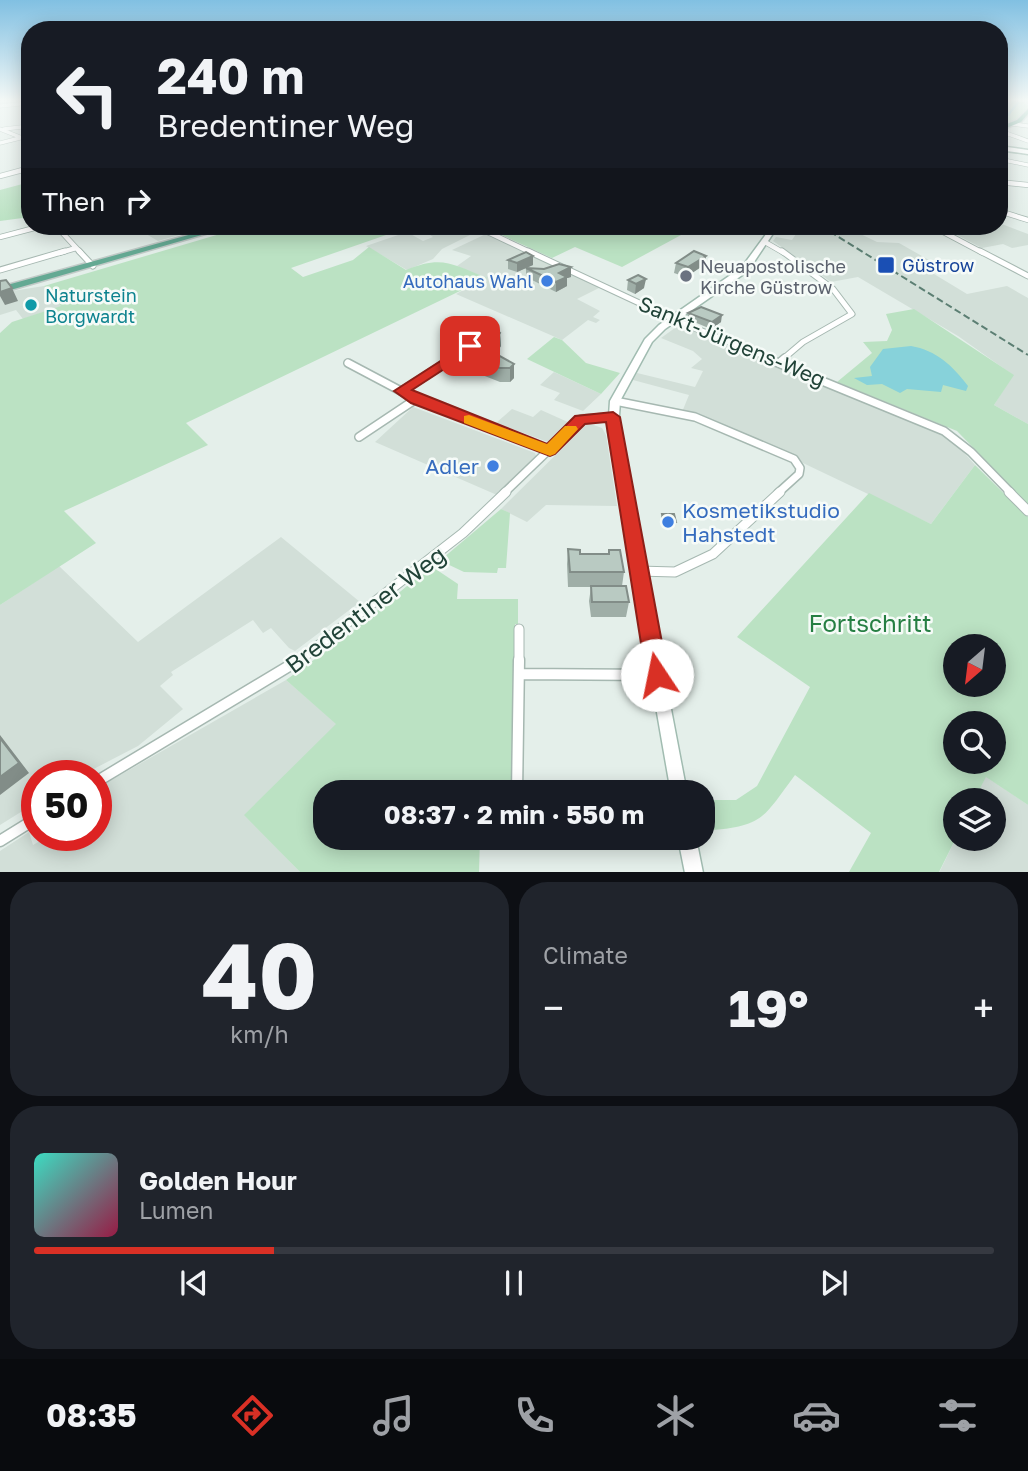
<!DOCTYPE html>
<meta charset="utf-8">
<style>
body{margin:0;font-family:"Golos Text",sans-serif;background:#20242c;color:#f1f3f6;height:100vh;display:flex;flex-direction:column;font-size:26px;white-space:nowrap}
*{box-sizing:border-box;margin:0}
p{font-size:23px;color:#9ea1a6}
.icon{flex:none;width:38px;height:38px;fill:none;stroke:currentColor;stroke-width:2;stroke-linecap:round;stroke-linejoin:round}
.map{position:relative;height:872px;overflow:hidden}
.drawer{display:flex;flex-direction:column;gap:10px;padding:10px;background:#0d0f14;flex:1}
.drawer>*{flex:none}
.top-card{position:absolute;left:21px;top:21px;width:987px;height:214px;border-radius:28px;box-shadow:0 4px 18px #0003;background:#171b24;color:#f1f3f6;overflow:hidden}
.needle{width:46px;rotate:208deg}
.controls{position:absolute;left:943px;top:634px;display:grid;gap:14px}
.controls a{display:grid;place-items:center;width:63px;height:63px;border-radius:50%;background:#171b24;box-shadow:0 4px 18px #0003;font-size:35px}
.speed{position:absolute;left:21px;top:760px;display:flex;gap:14px;font-size:35px;font-weight:700;text-align:center}
.speed>*{display:grid;place-content:center;width:91px;height:91px;border-radius:50%;background:#171b24;box-shadow:0 4px 18px #0003;line-height:1}
.speed .limit{border:10px solid #d22;background:#fff;color:#111}
.pin{position:absolute;display:grid;place-items:center;width:60px;height:60px;color:#fff;margin:-30px;border-radius:14px;box-shadow:0 4px 10px #0006}
.me{position:absolute;width:77px;margin:-38px;rotate:349deg;stroke-linejoin:round;filter:drop-shadow(0 0 5px #0008)}
.turn{display:flex;align-items:center;gap:24px;height:147px;padding:0 21px;font-size:32px}
.turn .icon{width:91px;height:91px;stroke-width:2.5}
.turn b{display:block;font-size:49px;line-height:60px}
.then{display:flex;align-items:center;height:66px;padding:0 21px;background:#0003;gap:14px;font-size:26px}
.big{font-size:52px;font-weight:700;line-height:1.1}
.drawer .tile{flex:1;display:flex;flex-direction:column;justify-content:center;gap:10px;min-width:0;padding:0 24px;border-radius:28px;background:#20242c}
.drawer .dial{align-items:center;gap:0}
.dial b{font-size:91px;line-height:1}
.song{display:flex;align-items:center;gap:21px}
.cover{width:84px;height:84px;border-radius:10px;background:linear-gradient(135deg,hsl(170 70% 55%),hsl(340 70% 35%))}
.played{height:7px;border-radius:4px;background:linear-gradient(90deg,#d93025 25%,#363941 25%)}
.keys{display:flex;justify-content:space-around;direction:ltr}
.heat{display:flex;justify-content:space-between;align-items:center;font-size:38px;direction:ltr}
.drawer .tiles{flex:1;display:grid;gap:10px;grid-template-columns:1fr 1fr}
.tile:last-child{grid-column:span 2}
.trip{position:absolute;left:313px;top:780px;width:402px;height:70px;border-radius:28px;background:#171b24;box-shadow:0 4px 18px #0003;font-weight:700;line-height:70px;text-align:center}
.tab-bar{display:flex;height:112px;justify-content:space-around;align-items:center;background:#090b0e;color:#9ea1a6}
.tab-bar .icon{width:49px;height:49px}
.tab-bar .on{color:#d93025}
.tab-bar b{font-size:32px;color:#f1f3f6}
.map>svg:first-child{display:block}
.built{fill:#d2dfd8}
.green{fill:#bbe2c3;fill-rule:evenodd}
.water{fill:#87d2da}
.lines{fill:none;stroke-linecap:round;stroke-linejoin:round}
.stream{stroke:#87d2da;stroke-width:2}
.street-far5-casing{stroke:#a6b8b1;stroke-width:4.5}
.street-far4-casing{stroke:#a6b8b1;stroke-width:6}
.street-far3-casing{stroke:#a6b8b1;stroke-width:7}
.street-far2-casing{stroke:#a6b8b1;stroke-width:10}
.street-far1-casing{stroke:#a6b8b1;stroke-width:11}
.street-casing{stroke:#a6b8b1;stroke-width:13}
.secondary-casing{stroke:#a1bcb1;stroke-width:3}
.primary-casing{stroke:#c1cac7;stroke-width:3}
.street-far5{stroke:#fff;stroke-width:3.5}
.street-far4{stroke:#fff;stroke-width:4.5}
.street-far3{stroke:#fff;stroke-width:5}
.street-far2{stroke:#fff;stroke-width:7}
.street-far1{stroke:#fff;stroke-width:9}
.street{stroke:#fff;stroke-width:10}
.secondary{fill:#fff;fill-rule:evenodd}
.primary{fill:#64a993;fill-rule:evenodd}
.rail{stroke:#5c7f73;stroke-width:2;stroke-dasharray:7 3.5;stroke-linecap:butt}
.wall{fill:#9faea7}
.shaded-wall{fill:#828d88}
.building{fill:#b9cac2;stroke:#828d88;stroke-width:2}
.route{fill:#d93025;stroke:#8d1f18;stroke-width:2}
.slow{fill:#f59e0b}
.transit-dot{fill:#1a4fb4;stroke:#f6fbf8;stroke-width:2.5}
.worship-dot{fill:#6b7280;stroke:#f6fbf8;stroke-width:2.5}
.shop-dot{fill:#3f7fe0;stroke:#f6fbf8;stroke-width:2.5}
.culture-dot{fill:#0f9aa8;stroke:#f6fbf8;stroke-width:2.5}
.labels{text-anchor:middle;dominant-baseline:central;stroke-width:5;stroke-linejoin:round;paint-order:stroke}
.far-transit-label{font-size:18px;fill:#164399;stroke:#f6fbf8;text-anchor:start}
.far-worship-label{font-size:18px;fill:#5b616d;stroke:#f6fbf8;text-anchor:start}
.far-shop-label{font-size:18px;fill:#366cbe;stroke:#f6fbf8;text-anchor:end}
.far-culture-label{font-size:18px;fill:#0d838f;stroke:#f6fbf8;text-anchor:start}
.street-label{font-size:21px;fill:#214338;stroke:#f6fbf8}
.shop-label{font-size:21px;fill:#366cbe;stroke:#f6fbf8;text-anchor:end}
.near-street-label{font-size:24px;fill:#214338;stroke:#f6fbf8}
.near-park-label{font-size:24px;fill:#267f43;stroke:#f6fbf8}
</style>
<div class="map">
<svg width="1028" height="873" viewBox="0 0 1028 873">
<rect width="100%" height="100%" fill="#e4efea"/>
<path class="built" d="M999,223L1028,234V245L1012,248L1003,244L982,248L940,226H999Z
M105,226H163L179,235L158,241L141,231L133,233L126,227L111,231Z
M452,226H467L478,231L442,249L433,259L407,270L366,246L407,232L423,241L433,237L429,234Z
M784,226H844L877,242L899,243L943,268L929,271L967,294L1007,286L1028,298V424L994,405L1013,375L958,336L858,277L831,282L773,241L776,237L792,240L796,234Z
M486,234L601,287L577,299L600,311L593,317L600,320L596,323L588,320L562,340L456,294L486,278L457,266L471,256L452,250Z
M44,286L62,306L23,319L16,310L0,315V293Z
M679,325L942,435L959,447L975,465L931,524L719,423L682,412L689,395L633,380L637,373L695,387L703,371L691,368L702,359L693,351L661,338Z
M554,372L601,394L583,411L554,400L560,393L540,385Z
M413,407L535,453L536,456L497,495L375,442Z
M512,409L533,417L541,410L570,423L548,442L496,423Z
M588,423L602,428L606,435L617,506L546,505L527,522L501,509Z
M281,537L360,602L295,651L289,648L271,628L263,633L253,620L171,672L173,675L160,686L183,709L138,746L82,775H37V802L0,825V605L59,566L138,642Z
M286,680L337,724L245,815L300,872L0,873V851L29,832L33,845L50,835H96V789Z
M986,776L1028,805V872L939,873L956,838H994V800H974Z"/>
<path class="green" d="M1010,101L1024,102L1028,106L1019,119L999,128V113Z
M30,182V217L0,221V190Z
M247,226H412L291,268L303,277L353,260L369,247L406,270C442,255 452,264 487,278L186,423L208,445L64,511L96,543L0,605V333L12,322L61,306L44,286Z
M482,226H688L694,228L622,267L575,247L552,258Z
M914,309L1014,375L994,405L1028,424V504L957,431L837,382L872,353L863,342L887,341L892,330L886,314Z
M554,337L562,340L586,363L620,373L601,394L527,359Z
M975,465L1028,517V805L986,777L974,800H956V838L939,872H849L871,833L795,775C761,821 763,826 704,831V800H736L757,786L810,687L737,637L869,493L931,524ZM956,646H994V684H956ZM956,723H994V761H956Z
M501,509L510,513L506,568H498L497,573L464,572L443,562V558Z
M431,566L458,584L457,599H518V624H515L512,783L505,793H326V838H480L479,872H300L244,815L336,724L286,680L347,636Z"/>
<path class="water" d="M911,346C936,350 953,366 968,386L966,391L943,385L941,392L907,389L900,393L882,384L867,385L854,378L872,376L870,367L883,349Z"/>
<g class="lines">
<path class="stream" d="M999,119L1008,115L1021,99"/>
<g class="street-far5-casing">
<path id="street-far5" d="M1013,99L1028,101
M0,106L28,103
M999,108L1008,99
M1013,124L1028,126
M0,129L30,141
M4,129L30,126
M1000,131L1028,141
M0,143L20,138
M999,159L1028,165"/>
</g>
<g class="street-far4-casing">
<path id="street-far4" d="M0,176L30,168
M999,182L1028,185
M999,211L1028,220
M56,226L81,253
M475,226L532,253
M932,226L983,253
M0,237L42,226
M765,242L784,253
M59,253L76,248"/>
</g>
<g class="street-far3-casing">
<path id="street-far3" d="M79,251L93,266
M528,251L680,322L771,359
M782,251L833,289L852,314L803,342L783,359
M980,251L1028,276
M0,270L65,251
M450,359L475,343"/>
</g>
<g class="street-far2-casing">
<path id="street-far2" d="M766,358L944,431L971,452L1011,493
M348,363L416,399L550,451
M779,363L785,358
M402,391L453,358
M615,401L695,417L794,459L800,468L799,474L778,493
M359,437L416,399
M504,493L581,419L613,417"/>
</g>
<g class="street-far1-casing">
<path id="street-far1" d="M1009,492L1028,511
M638,571L675,572L713,554L780,492
M519,629V662
M297,662L463,533L506,492"/>
</g>
<g class="street-casing">
<path id="street" d="M519,674L657,675
M96,782L299,660
M517,793L519,660
M0,841L37,818"/>
</g>
<g class="secondary-casing">
<path id="secondary" d="M999,146L1028,150V154L999,150Z
M772,226H778L748,271L665,329L652,342L620,401L618,431L687,793H671L608,431L610,401L645,339L659,325L742,267Z
M678,838H696L703,873H685Z"/>
</g>
<g class="primary-casing">
<path id="primary" d="M16,99L30,101V105L16,100Z
M1028,109V114L1021,122L999,131V127L1017,120Z
M221,226H233L0,293V287Z"/>
</g>
<use href="#street-far5" class="street-far5"/>
<use href="#street-far4" class="street-far4"/>
<use href="#street-far3" class="street-far3"/>
<use href="#street-far2" class="street-far2"/>
<use href="#street-far1" class="street-far1"/>
<use href="#street" class="street"/>
<use href="#secondary" class="secondary"/>
<use href="#primary" class="primary"/>
<path class="rail" d="M821,226L1028,355"/>
</g>
<path class="wall" d="M706,256L704,265L686,277L674,273L676,263Z
M508,260L533,265L526,268L571,277L567,278V286L556,292L526,277V268L517,272L508,269Z
M628,280L644,288L635,294L627,290Z
M688,313L721,322L711,329L687,319Z
M500,333L501,346L496,354L514,364V378L510,382H500L472,371L468,361L467,348Z
M662,514L676,522L675,526H663L661,518Z
M568,549L580,554H608L609,550L624,572L622,586L629,602L626,617H591L589,601L591,587H568L567,564Z"/>
<path class="shaded-wall" d="M713,226H718L709,234L710,228Z
M533,256V265L517,272V263Z
M706,256L704,265L686,277L688,267Z
M571,267V277L567,278V286L556,292V282L559,273Z
M646,279L644,288L635,294L636,284Z
M12,288L18,301L5,305L0,296V292Z
M722,315L721,322L711,329L712,322Z
M500,333L501,346L489,363V350Z
M514,364V378L510,382V368Z
M0,735L29,773L0,795Z"/>
<path class="building" d="M694,251L706,256L688,267L676,263Z
M526,252L533,256L517,263L508,260Z
M559,264L571,267L559,273L567,277L556,282L526,268L544,269Z
M638,275L646,279L636,284L628,280Z
M6,280L12,288L0,292V281Z
M701,307L722,315L712,322L688,313Z
M497,330L500,333L489,350L514,364L510,368H500L472,358L467,348L485,331Z
M662,514H674L676,522L664,523Z
M568,549L580,550V554H609V550H620L624,572H570Z
M591,586H626L629,602H592Z
M0,738L19,763L0,777Z"/>
<linearGradient id="sky" x2="0" y2="1"><stop stop-color="#81c0e2"/><stop offset="0.45" stop-color="#f3f8f6"/><stop offset="1" stop-color="#f3f8f6" stop-opacity="0"/></linearGradient>
<rect width="1028" height="222" fill="url(#sky)"/>
<path class="route" d="M470,342L475,343V349L412,390L547,444L575,416L613,412L620,417L668,675L665,682L657,685L649,682L646,675L606,422L585,424L555,454L550,456L411,403L394,391Z"/>
<path class="slow" d="M469,415L547,444L565,426H576L578,429L555,454L550,456L464,423V416Z"/>
<rect class="transit-dot" x="877" y="256" width="18" height="18" rx="3.5"/>
<circle class="worship-dot" cx="686" cy="276" r="7"/>
<g class="shop-dot">
<circle cx="547" cy="281" r="7"/>
<circle cx="493" cy="466" r="7"/>
<circle cx="668" cy="522" r="7"/>
</g>
<circle class="culture-dot" cx="31" cy="305" r="7"/>
<g class="labels">
<g class="far-transit-label">
<text x="902" y="265">Güstrow</text>
</g>
<g class="far-worship-label">
<text x="700" y="266">Neuapostolische<tspan x="700" dy="21">Kirche Güstrow</tspan></text>
</g>
<g class="far-shop-label">
<text x="533" y="281">Autohaus Wahl</text>
</g>
<g class="far-culture-label">
<text x="45" y="295">Naturstein<tspan x="45" dy="21">Borgwardt</tspan></text>
</g>
<g class="street-label">
<text transform="translate(732 341) rotate(23)">Sankt-Jürgens-Weg</text>
</g>
<g class="shop-label">
<text x="479" y="466">Adler</text>
<text x="682" y="510" text-anchor="start">Kosmetikstudio<tspan x="682" dy="24">Hahstedt</tspan></text>
</g>
<g class="near-street-label">
<text transform="translate(365 609) rotate(-37)">Bredentiner Weg</text>
</g>
<g class="near-park-label">
<text x="870" y="622">Fortschritt</text>
</g>
</g>
</svg>
<div class="controls">
<a><svg class="needle" viewBox="-14 -14 28 28"><path d="M0-13l5 13h-10z" fill="#e53935"/><path d="M0 13l5-13h-10z" fill="#9ea1a6"/></svg></a>
<a><svg class="icon" aria-label="search" viewBox="0 0 24 24"><circle cx="10" cy="10" r="6"/><path d="M15 15l6 6"/></svg></a>
<a><svg class="icon" aria-label="layers" viewBox="0 0 24 24"><path d="M12 4l9 5-9 5-9-5zM3 14l9 5 9-5"/></svg></a>
</div>
<div class="speed"><div class="limit">50</div></div>
<div class="pin" style="left:470px;top:346px;background:#d93025"><svg class="icon" aria-label="arrive" viewBox="0 0 24 24"><path d="M6 21V4h12l-3 4 3 4H6"/></svg></div>
<svg class="me" style="left:657px;top:675px" viewBox="-20 -20 40 40"><circle r="19" fill="#fff"/><path d="M0-13L10 11 0 6-10 11z" fill="#d93025"/></svg>
<div class="trip">08:37 · 2 min · 550 m</div>
<div class="top-card">
<div class="turn"><svg class="icon" aria-label="left" viewBox="0 0 24 24"><path d="M17 20v-9H6M10 6l-5 5 5 5"/></svg><div><b>240 m</b>Bredentiner Weg</div></div>
<div class="then">Then<svg class="icon" aria-label="right" viewBox="0 0 24 24"><path d="M7 20v-9h11M14 6l5 5-5 5"/></svg></div>
</div>
</div>
<section class="drawer">
<div class="tiles">
<div class="tile dial"><b>40</b><p>km/h</p></div>
<div class="tile"><p>Climate</p>
<div class="heat"><a>−</a><b class="big">19°</b><a>+</a></div>
</div>
<div class="tile">
<div class="song"><i class="cover"></i><div><b>Golden Hour</b><p>Lumen</p></div></div>
<div class="played"></div>
<div class="keys"><svg class="icon" aria-label="previous" viewBox="0 0 24 24"><path d="M18 5L8 12l10 7zM5 5v14"/></svg><svg class="icon" aria-label="pause" viewBox="0 0 24 24"><path d="M8 5v14M16 5v14"/></svg><svg class="icon" aria-label="next" viewBox="0 0 24 24"><path d="M6 5l10 7-10 7zM19 5v14"/></svg></div>
</div>
</div>
</section>
<nav class="tab-bar">
<b>08:35</b>
<svg class="icon on" aria-label="directions" viewBox="0 0 24 24"><path d="M12 3l9 9-9 9-9-9zM9 14v-3h6M13 9l2 2-2 2"/></svg>
<svg class="icon" aria-label="music" viewBox="0 0 24 24"><path d="M9 18V5l10-2v13"/><circle cx="6" cy="18" r="3"/><circle cx="16" cy="16" r="3"/></svg>
<svg class="icon" aria-label="phone" viewBox="0 0 24 24"><path d="M5 4h4l2 5-3 2q2 4 5 5l2-3 5 2v4C11 20 4 13 5 4z"/></svg>
<svg class="icon" aria-label="climate" viewBox="0 0 24 24"><path d="M12 3v18M4 7l16 10M4 17L20 7"/></svg>
<svg class="icon" aria-label="car" viewBox="0 0 24 24"><path d="M5 17H2v-5l4-1 3-4h7l3 4 3 1v5h-3M9 17h6M6 11h13"/><circle cx="7" cy="17" r="2"/><circle cx="17" cy="17" r="2"/></svg>
<svg class="icon" aria-label="filters" viewBox="0 0 24 24"><path d="M4 7h16M4 17h16"/><circle cx="9" cy="7" r="2"/><circle cx="15" cy="17" r="2"/></svg>
</nav>
